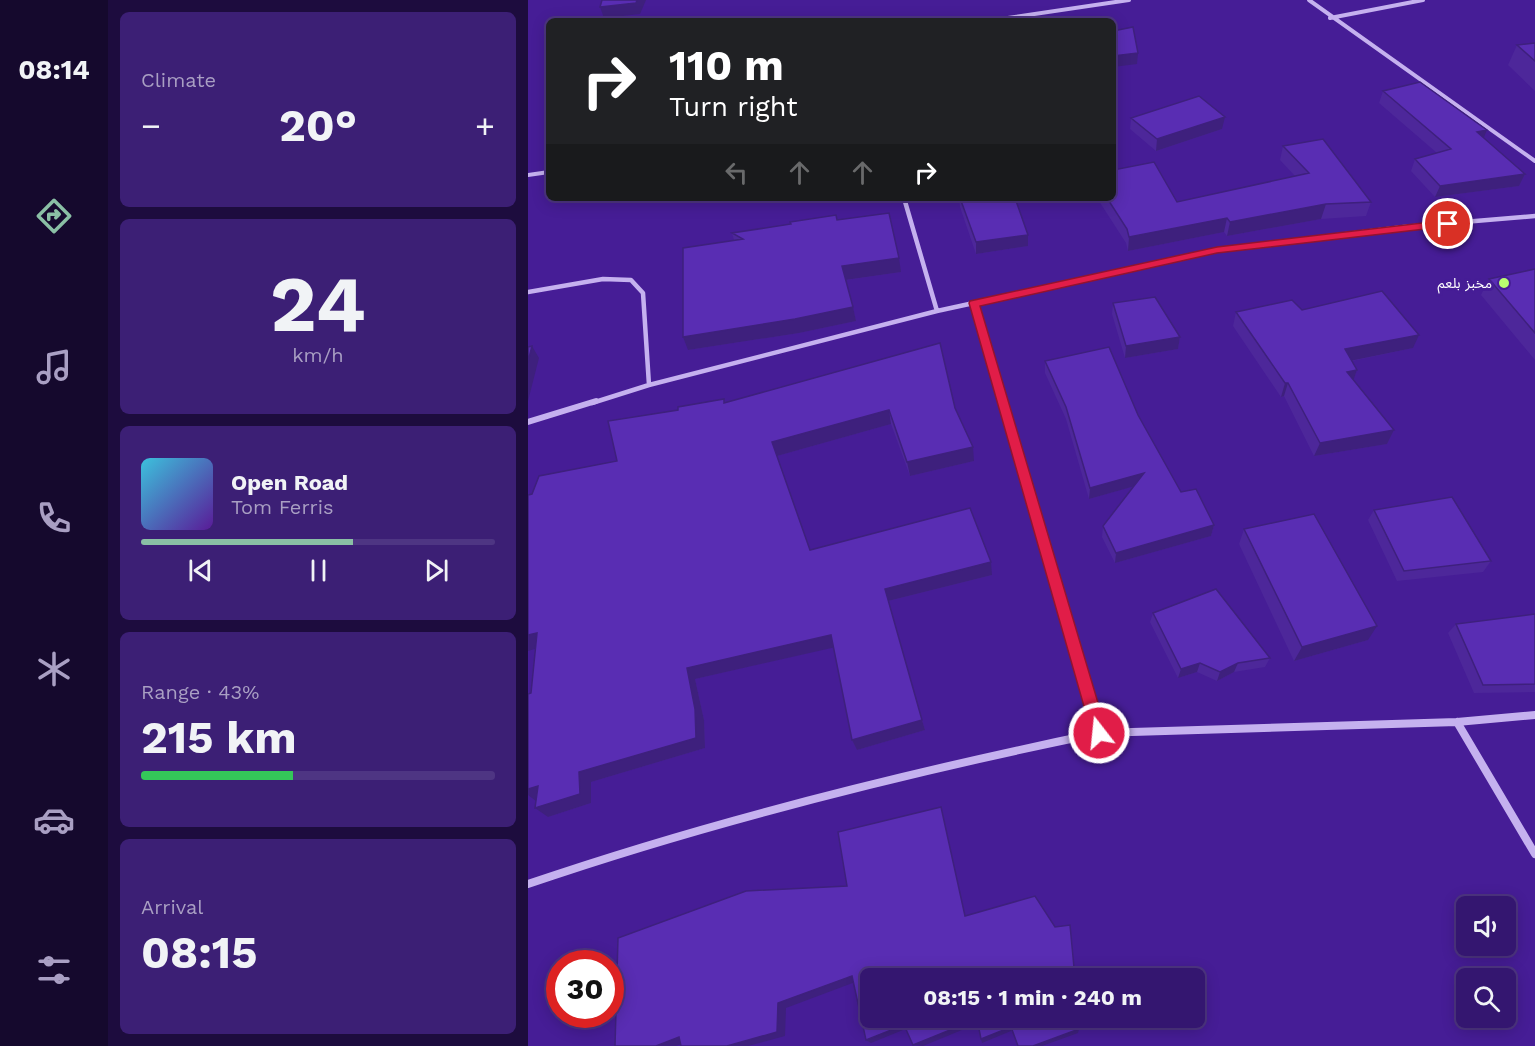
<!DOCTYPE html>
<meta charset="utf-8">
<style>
body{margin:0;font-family:"Work Sans","Noto Sans Arabic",sans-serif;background:#3c1f75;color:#f1f3f6;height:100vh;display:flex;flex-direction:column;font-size:22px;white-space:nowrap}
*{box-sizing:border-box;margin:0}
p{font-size:20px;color:#a99fc3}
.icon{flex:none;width:33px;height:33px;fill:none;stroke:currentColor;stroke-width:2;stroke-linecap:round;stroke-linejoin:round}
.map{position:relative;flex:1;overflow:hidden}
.sheet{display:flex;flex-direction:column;gap:12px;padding:12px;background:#1d0c3e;width:420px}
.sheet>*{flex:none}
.banner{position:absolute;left:18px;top:18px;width:570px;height:183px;border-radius:9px;box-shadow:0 3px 15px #0003,0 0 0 2px #4e3583;background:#202124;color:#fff;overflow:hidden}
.tools{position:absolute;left:928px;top:896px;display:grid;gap:12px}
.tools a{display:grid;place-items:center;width:60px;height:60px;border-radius:9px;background:#341670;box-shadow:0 3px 15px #0003,0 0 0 2px #4e3583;font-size:30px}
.speed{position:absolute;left:18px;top:950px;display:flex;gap:12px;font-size:30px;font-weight:700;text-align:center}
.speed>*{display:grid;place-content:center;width:78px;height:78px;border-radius:50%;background:#341670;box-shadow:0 3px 15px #0003,0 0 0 2px #4e3583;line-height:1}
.speed .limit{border:9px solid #d22;background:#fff;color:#111}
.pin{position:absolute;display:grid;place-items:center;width:51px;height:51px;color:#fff;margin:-26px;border:3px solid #fff;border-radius:50%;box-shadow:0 2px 6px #0007}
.me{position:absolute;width:66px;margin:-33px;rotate:344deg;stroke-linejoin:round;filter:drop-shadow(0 0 4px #0008)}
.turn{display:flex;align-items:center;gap:21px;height:126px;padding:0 24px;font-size:27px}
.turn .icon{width:78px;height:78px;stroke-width:2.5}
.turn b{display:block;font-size:42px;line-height:51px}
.lanes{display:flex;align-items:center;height:57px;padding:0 24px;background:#0003;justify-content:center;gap:30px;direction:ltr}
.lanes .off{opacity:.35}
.big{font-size:45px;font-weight:700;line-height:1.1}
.sheet .widget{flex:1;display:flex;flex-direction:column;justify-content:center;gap:9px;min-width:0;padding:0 21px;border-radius:9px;background:#3c1f75}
.sheet .dial{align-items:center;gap:0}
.dial b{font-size:78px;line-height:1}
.song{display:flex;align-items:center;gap:18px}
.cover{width:72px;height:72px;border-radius:9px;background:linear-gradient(135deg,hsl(190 70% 55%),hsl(270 70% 35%))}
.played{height:6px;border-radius:3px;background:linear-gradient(90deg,#8abfa5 60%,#4e3583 60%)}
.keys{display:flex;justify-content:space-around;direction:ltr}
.heat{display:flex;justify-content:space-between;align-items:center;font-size:33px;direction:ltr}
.charge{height:9px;border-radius:4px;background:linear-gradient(90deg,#34c759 43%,#4e3583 0)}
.trip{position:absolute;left:332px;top:968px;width:345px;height:60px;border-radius:9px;background:#341670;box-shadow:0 3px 15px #0003,0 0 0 2px #4e3583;font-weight:700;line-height:60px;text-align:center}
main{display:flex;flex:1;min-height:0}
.dock{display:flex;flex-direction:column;width:108px;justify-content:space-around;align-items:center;background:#15092d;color:#a99fc3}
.dock .icon{width:42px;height:42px}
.dock .current{color:#8abfa5}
.dock b{font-size:27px;color:#f1f3f6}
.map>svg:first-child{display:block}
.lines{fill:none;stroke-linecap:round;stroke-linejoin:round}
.minor-far3{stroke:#c5b1ef;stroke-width:4}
.minor-far2{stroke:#c5b1ef;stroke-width:4.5}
.minor-far1{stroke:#c5b1ef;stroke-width:6}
.minor{stroke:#c5b1ef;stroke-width:8}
.wall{fill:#4d279a}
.shaded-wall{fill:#3e207d}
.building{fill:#592db3;stroke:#3e207d;stroke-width:1.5}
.route{fill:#e11d48;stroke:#92132f;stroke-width:1.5}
.poi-dot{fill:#b9fe70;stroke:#461d96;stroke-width:2}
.labels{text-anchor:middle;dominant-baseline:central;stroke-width:6;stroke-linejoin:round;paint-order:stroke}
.far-poi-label{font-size:14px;fill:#fff;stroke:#461d96;text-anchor:end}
</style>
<main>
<nav class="dock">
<b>08:14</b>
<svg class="icon current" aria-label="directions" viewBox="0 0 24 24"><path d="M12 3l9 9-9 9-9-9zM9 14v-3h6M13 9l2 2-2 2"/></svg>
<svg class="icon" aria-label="music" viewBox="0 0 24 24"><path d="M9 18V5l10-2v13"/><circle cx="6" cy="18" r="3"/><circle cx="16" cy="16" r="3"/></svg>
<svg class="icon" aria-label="phone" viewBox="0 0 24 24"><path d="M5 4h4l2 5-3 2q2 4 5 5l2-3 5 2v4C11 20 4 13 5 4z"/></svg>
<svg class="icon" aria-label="climate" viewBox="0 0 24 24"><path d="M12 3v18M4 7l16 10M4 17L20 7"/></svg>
<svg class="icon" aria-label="car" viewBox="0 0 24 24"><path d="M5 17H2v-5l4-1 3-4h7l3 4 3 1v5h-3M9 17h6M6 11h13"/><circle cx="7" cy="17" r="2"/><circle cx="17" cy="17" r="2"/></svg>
<svg class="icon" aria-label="filters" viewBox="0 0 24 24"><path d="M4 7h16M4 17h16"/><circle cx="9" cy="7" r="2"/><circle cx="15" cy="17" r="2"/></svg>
</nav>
<section class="sheet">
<div class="widget"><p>Climate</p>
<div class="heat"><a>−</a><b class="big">20°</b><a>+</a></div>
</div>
<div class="widget dial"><b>24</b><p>km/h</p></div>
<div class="widget">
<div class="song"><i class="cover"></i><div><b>Open Road</b><p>Tom Ferris</p></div></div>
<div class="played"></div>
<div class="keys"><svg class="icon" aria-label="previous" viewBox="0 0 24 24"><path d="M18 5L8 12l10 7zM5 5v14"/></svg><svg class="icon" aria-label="pause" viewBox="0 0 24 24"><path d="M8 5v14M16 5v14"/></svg><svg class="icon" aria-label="next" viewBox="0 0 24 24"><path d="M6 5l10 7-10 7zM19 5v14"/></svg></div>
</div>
<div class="widget"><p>Range · 43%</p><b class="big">215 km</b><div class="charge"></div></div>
<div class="widget"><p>Arrival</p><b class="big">08:15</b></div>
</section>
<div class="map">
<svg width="1007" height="1046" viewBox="0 0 1007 1046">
<rect width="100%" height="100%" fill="#461d96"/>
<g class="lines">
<path class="minor-far3" d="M781,0L1007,161
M802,18L895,0
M459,21L601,0
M0,175L21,172"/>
<path class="minor-far2" d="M376,198L409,311
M0,292L75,279L103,280L115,293L121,385
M446,303L475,403
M64,403L121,385L409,311L689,250L876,227L1007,216"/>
<path class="minor-far1" d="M475,401L558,687
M0,422L68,401"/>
<path class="minor" d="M929,722L1007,854
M571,733L929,722L1007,715
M0,884C187,820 378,773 571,733L557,685"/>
</g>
<path class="wall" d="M1007,43V91L980,65L989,45Z
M855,91L955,138L997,174L991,186L907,197L883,171L887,159L909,153L851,103Z
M603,118L694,129L628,151L602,129Z
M755,146L843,202L838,216L793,219L699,236L696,232L600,251L598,243L569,198L649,202L767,176L752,160Z
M431,198H487L500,246L448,254L432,207Z
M309,220L373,272L318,280L328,321L271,333L160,350L206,240L204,233Z
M1007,269V360L953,295L961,279Z
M585,303L652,337L650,349L597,358L584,314Z
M774,310L885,348L824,361L829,370L825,380L866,430L859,444L786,456L756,396L753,397L705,326L708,312Z
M517,361L610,415L653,492L686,525L683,536L587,563L574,537L575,526L606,486L561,499L538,419L517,373Z
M196,399L197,402L427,408L446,461L382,476L363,424L249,456L282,549L464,575L360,601L397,730L329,750L324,740L306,647L167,679L176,720L177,748L63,782V803L20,817L8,801L3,693L7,649L4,494L89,461L150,410Z
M846,510L963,561L955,572L869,581L840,520Z
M716,529L840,640L766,661L711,544Z
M625,613L742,658L737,667L706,672L689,681L669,672L650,678L622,622Z
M1007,614V692L946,693L920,633L928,624Z"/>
<path class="shaded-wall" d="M109,0H118L112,14L76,18L72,7Z
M610,53L609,64L585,67V56Z
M697,117L694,129L628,151L629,139Z
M959,130L954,142L949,132Z
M997,174L991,186L907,197L912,186Z
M138,198H159L139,200Z
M798,204L793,219L699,236L702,222Z
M699,218L696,232L600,251L601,237Z
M500,235V246L448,254V242Z
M371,258L373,272L317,280L314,266Z
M325,307L328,321L271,333L160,350L155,337Z
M891,335L885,348L812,363L817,349Z
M652,337L650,349L597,358L598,346Z
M4,346L11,358L0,401V362Z
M829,370L824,384L819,372Z
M757,383H760L756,396L753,397Z
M361,410L363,424L249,456L244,442Z
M866,430L859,444L786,456L792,443Z
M445,447L446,461L382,476L379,462Z
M616,473L614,484L561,499L562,488Z
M686,525L683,536L587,563L588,553Z
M463,562L464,575L360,601L357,589Z
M849,626L840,640L766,661L774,647Z
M9,633L20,645L0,651V635Z
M303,635L308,647L167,679L176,720L177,748L63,782V803L20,817L7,808L51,772L159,668Z
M672,663L669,672L650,678L653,669Z
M710,663L706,672L689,681L692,672Z
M394,720L397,730L329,750L324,740Z
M10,786L8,801L0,795V787Z
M324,976L330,981L258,1008L257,1036L220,1046H199L250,1003Z
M449,1019L451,1023L395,1046L385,1045Z
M376,1025L380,1028L343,1043L338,1040Z
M483,1027V1031L454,1043L453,1039Z
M551,1029L550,1033L514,1046H505Z
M151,1037L161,1041L148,1046H128Z"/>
<path class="building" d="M74,0H109L108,3L72,7Z
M605,27L610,53L585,56V31Z
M1007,43V61L989,45Z
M892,82L959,130L949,132L997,174L912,186L887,159L923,149L855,91Z
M671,96L697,117L629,139L603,118Z
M795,139L843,202L798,204L702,222L699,218L601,237L599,229L579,198H585V170L626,162L649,202L781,173L755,146Z
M432,198H487L500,235L448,242Z
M361,213L371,258L314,266L325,307L267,319L155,337V248L215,239L204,233L263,224L262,222L308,215L309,220Z
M1007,269V333L961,279Z
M854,291L891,335L817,349L829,370L819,372L866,430L792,443L760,383H757L708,312L764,300L774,310Z
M627,297L652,337L598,346L585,303Z
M412,343L427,408L445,447L379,462L361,410L244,442L282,550L442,508L463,562L357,589L394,720L324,740L303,635L159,668L167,709L168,738L51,772L52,794L7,808L10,786L0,789V694L3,693L9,633L0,635V495L4,494L11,476L89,461L80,421L150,410V407L196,399V403Z
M4,346L0,362V347Z
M581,347L610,415L653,492L668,489L686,525L588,553L575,526L616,473L562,488L538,407L517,361Z
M924,497L963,561L876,571L846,510Z
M786,514L849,626L774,647L716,529Z
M688,589L742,658L710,663L692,672L672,663L653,669L625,613Z
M1007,614V684L955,685L928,624Z
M413,807L437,916L507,896L527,927L542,925L547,978H342V1017H550L551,1029L505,1046H490L483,1027L453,1039L449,1019L385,1045L376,1025L338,1040L324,976L250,1003L249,1032L199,1046H153L151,1037L128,1046H87L90,938L218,891L319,886L310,832Z"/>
<path class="route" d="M920,220L925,224L923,226L689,253L452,306L579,733L577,738L571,740L565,738L441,303L442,301L689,247Z"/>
<circle class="poi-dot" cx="976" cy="283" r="6"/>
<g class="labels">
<g class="far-poi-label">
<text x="964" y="283">مخبز بلعم</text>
</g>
</g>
</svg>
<div class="tools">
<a><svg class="icon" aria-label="sound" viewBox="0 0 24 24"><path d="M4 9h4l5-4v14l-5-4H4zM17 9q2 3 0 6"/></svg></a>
<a><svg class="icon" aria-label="search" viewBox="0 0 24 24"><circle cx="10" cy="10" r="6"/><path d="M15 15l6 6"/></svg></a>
</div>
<div class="speed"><div class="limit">30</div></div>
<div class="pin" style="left:920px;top:224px;background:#d93025"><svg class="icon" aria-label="arrive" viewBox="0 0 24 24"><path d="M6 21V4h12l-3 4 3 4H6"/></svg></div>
<svg class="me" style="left:571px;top:733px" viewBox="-20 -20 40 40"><circle r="17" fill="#e11d48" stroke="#fff" stroke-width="3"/><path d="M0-11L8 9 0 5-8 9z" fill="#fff"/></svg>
<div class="trip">08:15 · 1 min · 240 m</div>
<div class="banner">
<div class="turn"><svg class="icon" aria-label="right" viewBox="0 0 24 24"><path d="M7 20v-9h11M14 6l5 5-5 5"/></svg><div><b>110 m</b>Turn right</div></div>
<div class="lanes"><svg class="icon off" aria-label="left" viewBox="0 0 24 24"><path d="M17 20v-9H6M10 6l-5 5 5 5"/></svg><svg class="icon off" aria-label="ahead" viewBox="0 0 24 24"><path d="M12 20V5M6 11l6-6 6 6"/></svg><svg class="icon off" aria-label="ahead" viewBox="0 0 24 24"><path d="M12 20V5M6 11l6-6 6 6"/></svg><svg class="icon" aria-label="right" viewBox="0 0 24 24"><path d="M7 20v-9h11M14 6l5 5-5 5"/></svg></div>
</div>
</div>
</main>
